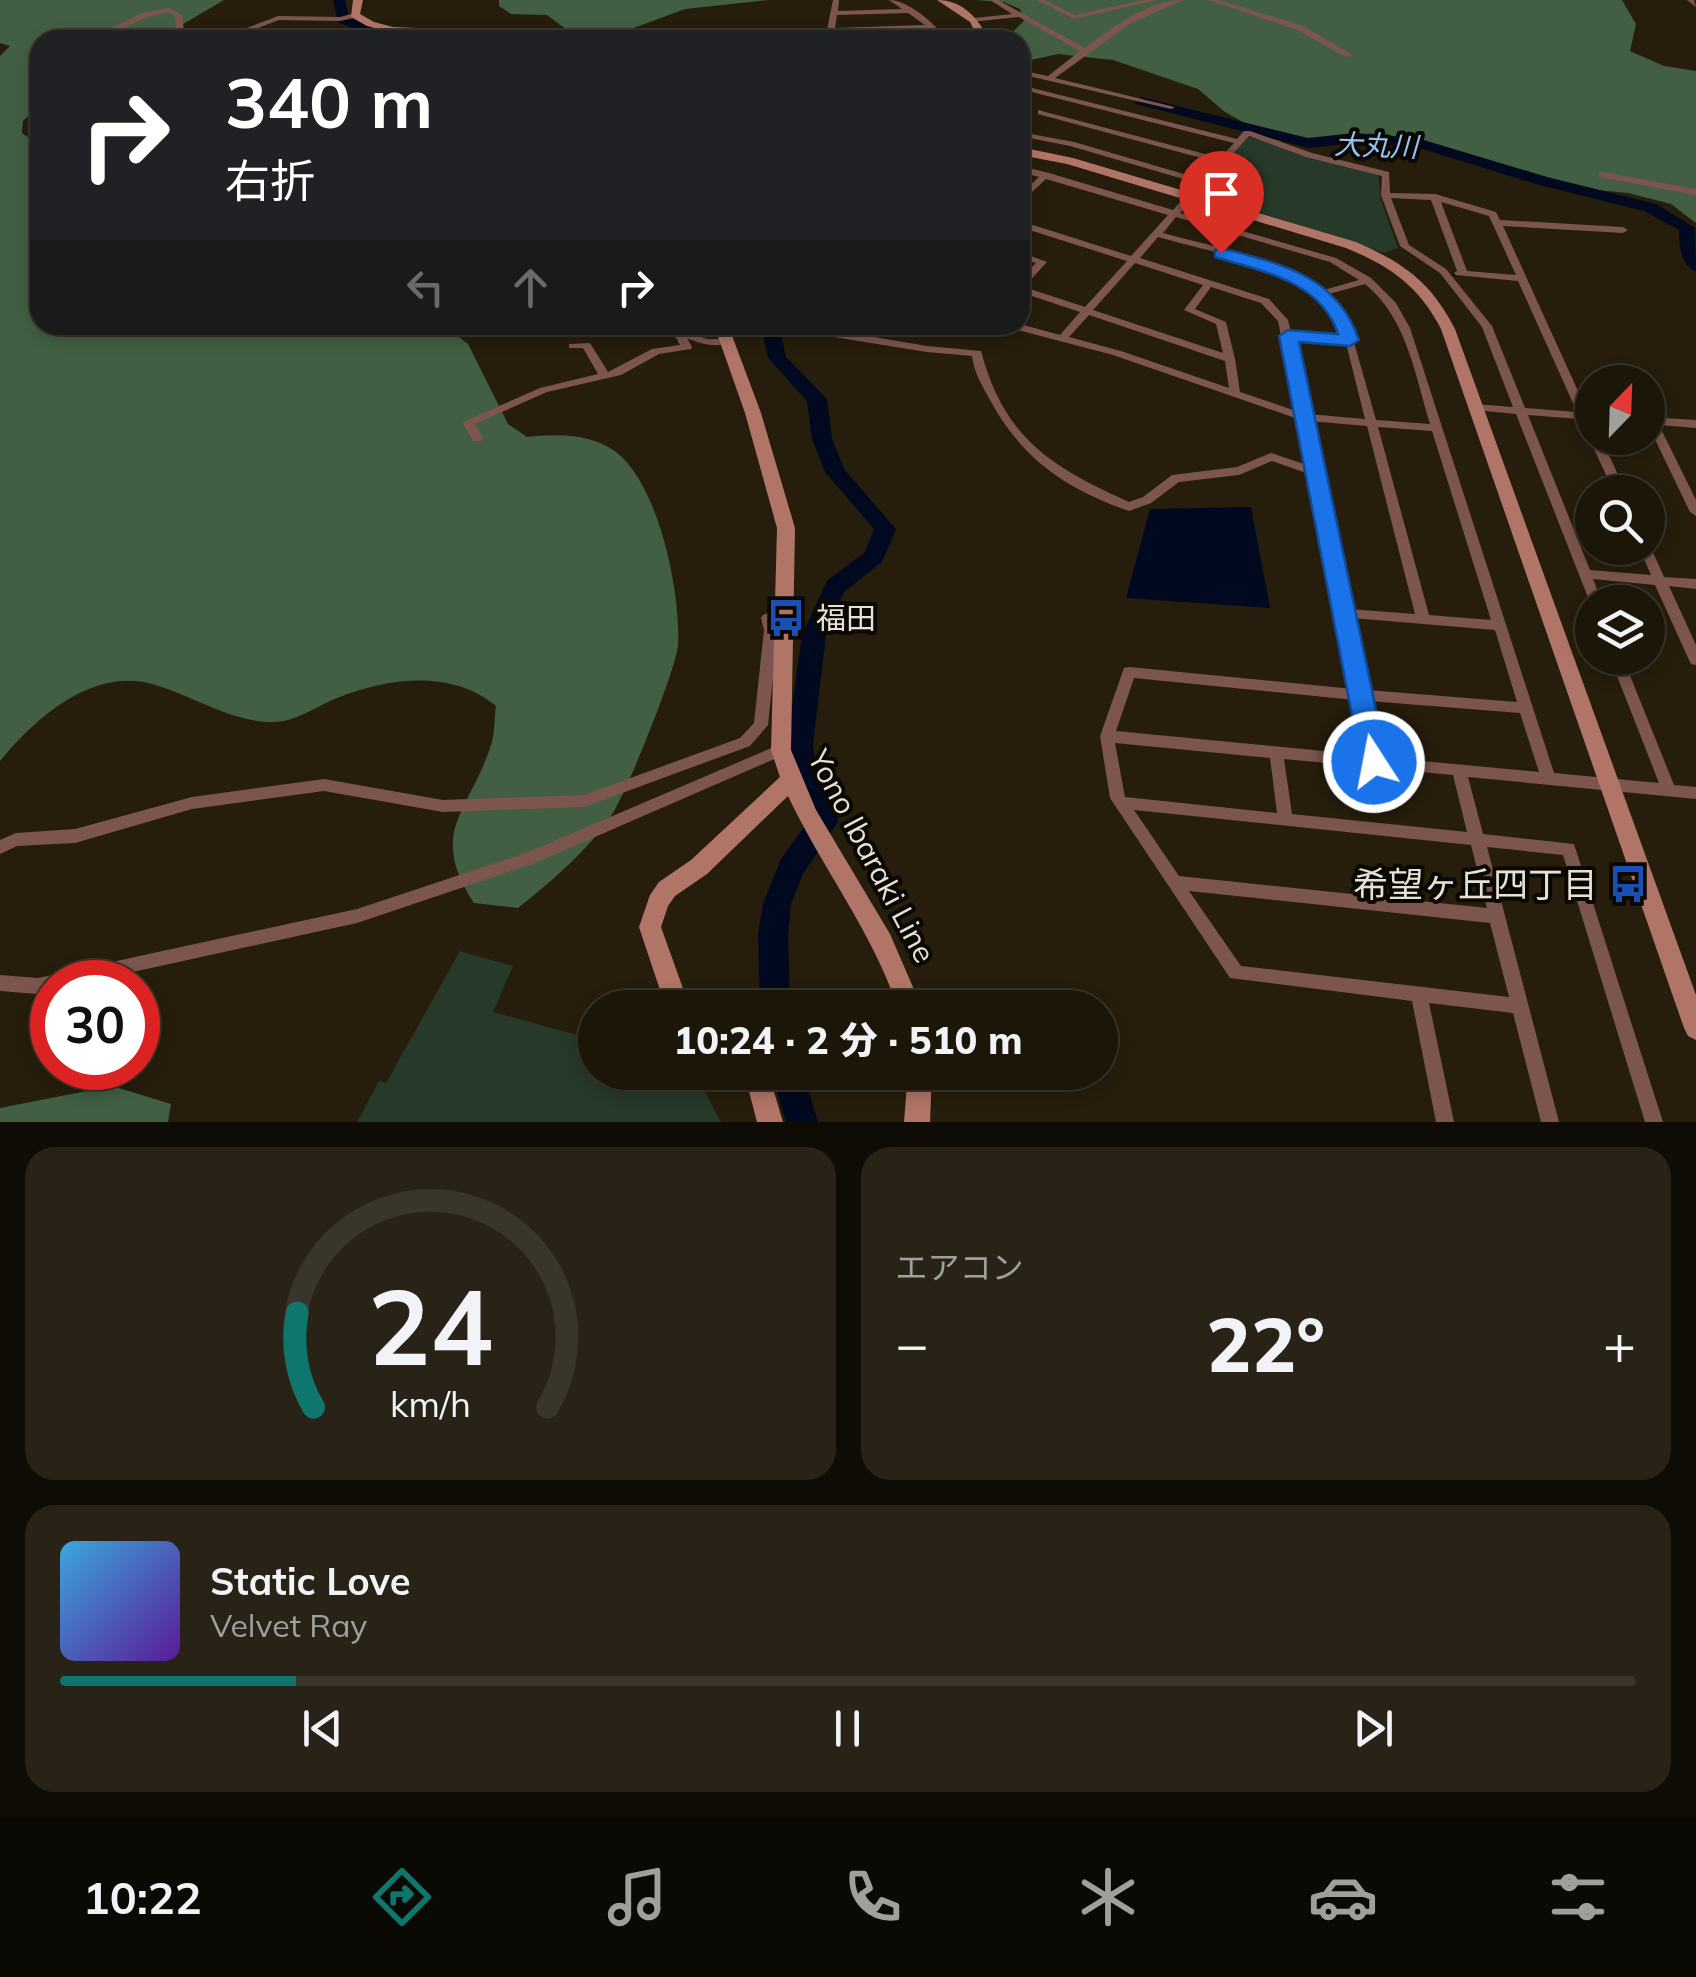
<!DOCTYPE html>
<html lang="ja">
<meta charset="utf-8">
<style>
body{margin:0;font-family:Mulish,"Noto Sans JP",sans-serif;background:#292317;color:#f1f3f6;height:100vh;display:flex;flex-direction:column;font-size:38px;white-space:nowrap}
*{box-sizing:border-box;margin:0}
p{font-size:32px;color:#a09f9c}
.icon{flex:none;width:55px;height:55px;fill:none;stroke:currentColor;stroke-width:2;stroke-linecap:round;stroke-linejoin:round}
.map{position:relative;height:1122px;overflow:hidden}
.details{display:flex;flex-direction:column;gap:25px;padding:25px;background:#0f0c05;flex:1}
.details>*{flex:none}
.top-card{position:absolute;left:30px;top:30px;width:1000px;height:305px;border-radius:30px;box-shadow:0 5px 15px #0003,0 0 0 2px #3a352a;background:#202124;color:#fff;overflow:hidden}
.needle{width:65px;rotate:23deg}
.controls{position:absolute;left:1575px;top:365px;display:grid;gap:20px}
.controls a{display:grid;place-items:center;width:90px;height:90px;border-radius:50%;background:#1c1609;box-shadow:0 5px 15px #0003,0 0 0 2px #3a352a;font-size:50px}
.speed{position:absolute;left:30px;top:960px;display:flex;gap:20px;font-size:50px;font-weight:700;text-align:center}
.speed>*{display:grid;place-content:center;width:130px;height:130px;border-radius:50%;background:#1c1609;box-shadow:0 5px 15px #0003,0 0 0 2px #3a352a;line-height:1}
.speed .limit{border:15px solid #d22;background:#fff;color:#111}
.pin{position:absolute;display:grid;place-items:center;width:85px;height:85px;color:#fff;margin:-102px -42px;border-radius:50% 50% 50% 0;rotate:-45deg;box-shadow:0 0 10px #0007}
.pin .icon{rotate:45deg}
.me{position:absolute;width:110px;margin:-55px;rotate:349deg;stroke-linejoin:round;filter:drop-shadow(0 0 8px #0008)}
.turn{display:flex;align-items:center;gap:35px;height:210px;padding:0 30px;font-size:45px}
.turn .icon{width:130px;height:130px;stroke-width:2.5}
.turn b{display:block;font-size:70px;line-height:85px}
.lanes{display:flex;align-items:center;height:95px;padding:0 30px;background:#0003;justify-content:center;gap:50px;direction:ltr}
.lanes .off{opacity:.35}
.big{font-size:75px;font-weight:800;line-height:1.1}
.details .widget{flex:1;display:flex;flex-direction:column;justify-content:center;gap:15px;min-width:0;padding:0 35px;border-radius:30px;background:#292317}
.details .dial{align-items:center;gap:0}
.dial svg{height:260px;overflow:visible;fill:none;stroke:#3a352a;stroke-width:7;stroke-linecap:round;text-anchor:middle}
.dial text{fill:#f1f3f6;stroke:none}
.song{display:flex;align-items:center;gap:30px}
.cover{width:120px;height:120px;border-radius:15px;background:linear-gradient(135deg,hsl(200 70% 55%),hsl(270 70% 35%))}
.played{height:10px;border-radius:5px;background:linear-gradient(90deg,#0f766e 15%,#3a352a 15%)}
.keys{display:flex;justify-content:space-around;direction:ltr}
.heat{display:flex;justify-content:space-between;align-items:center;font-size:55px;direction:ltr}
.details .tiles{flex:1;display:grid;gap:25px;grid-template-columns:1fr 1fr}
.widget:last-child{grid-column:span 2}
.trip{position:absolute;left:578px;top:990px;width:540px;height:100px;border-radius:50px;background:#1c1609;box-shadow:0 5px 15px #0003,0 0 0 2px #3a352a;font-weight:800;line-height:100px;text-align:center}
.dock{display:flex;height:160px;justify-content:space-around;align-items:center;background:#0b0904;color:#a09f9c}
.dock .icon{width:70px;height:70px}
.dock .current{color:#0f766e}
.dock b{font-size:45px;color:#f1f3f6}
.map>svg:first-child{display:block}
.green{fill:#273928}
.forest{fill:#425f43}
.water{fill:#00091f}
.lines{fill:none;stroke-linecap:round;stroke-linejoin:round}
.river{fill:#00091f;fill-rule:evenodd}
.street{fill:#7c564e;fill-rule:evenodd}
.secondary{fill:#b17568;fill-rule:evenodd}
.route{fill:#1a73e8;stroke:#114b97;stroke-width:2.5}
.labels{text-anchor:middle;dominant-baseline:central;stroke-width:8;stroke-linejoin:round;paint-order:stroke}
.far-water-label{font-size:28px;font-style:italic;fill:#93c4f5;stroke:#0b0803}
.poi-label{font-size:30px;fill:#e7e1d7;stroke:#0b0803;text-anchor:start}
.street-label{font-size:30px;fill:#e7e1d7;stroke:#0b0803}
.near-poi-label{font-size:35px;fill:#e7e1d7;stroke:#0b0803;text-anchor:end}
</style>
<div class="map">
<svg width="1696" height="1122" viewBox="0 0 1696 1122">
<rect width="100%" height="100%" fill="#261d0c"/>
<path class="green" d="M1248,137L1378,174L1381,200L1398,248L1384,253L1199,193Z
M460,951L513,966L493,1012L595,1040V1072L659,1073L702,1086L721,1122H357L379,1081L386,1083Z"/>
<path class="forest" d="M0,0H224L156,40H40V105L23,121L22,133L29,138H40V325H443L468,344L508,424L527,437C557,434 590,433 616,452C659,485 681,593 678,645C676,670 626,794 611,816C587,851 551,882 518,908L474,903C427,831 470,811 491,745C495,733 494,718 496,706C451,669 388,678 337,698C317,706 294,723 272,722C229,722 189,693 148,683C90,669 33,720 0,761V56L10,46L0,43Z
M499,0H768L685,9L623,32L571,33L547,15L511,14L499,6Z
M974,0H1622L1636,24L1630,51L1664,66L1696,71V223L1671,204L1628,193L1586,189L1427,148L1386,142L1277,141L1225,112L1198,89L1113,60L1058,54L1031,60L1020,67V40H1004L1024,21L1020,9L1004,2Z
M112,1086L171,1104L168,1122H0V1108Z"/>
<path class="water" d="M1251,507L1270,608L1126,598L1150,509Z"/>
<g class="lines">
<path class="river" d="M333,0H345L349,17L394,32L487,36L494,40C440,40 388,46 338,22Z
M650,36H701L708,40H643Z
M1141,97L1308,138L1355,133L1417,138L1547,177L1656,204L1695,228L1696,271C1681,267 1679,244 1679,230L1644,211L1536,184L1416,147L1355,143L1308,148L1136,104L1134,101Z
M761,325H779L786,357L827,399L832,439L844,469L896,529L882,562L844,592L826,635L813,744L816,764L836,803L838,822L803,874L791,904L788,935L790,1008H760L758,935L763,904L781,859L810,819V803L790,765L787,744L802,635L827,581L865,552L874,529L825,472L812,439L807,401L768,358Z
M771,1072H803L818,1122H786Z"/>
<path class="street" d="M833,0H839L838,11L902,9L889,0C905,0 925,16 936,27L934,29L940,40H932L927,29L834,32L833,40H825ZM908,13L925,25L835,28L837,15Z
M990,0H998L1085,48C1113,27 1148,0 1184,0L1131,23L1055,78L1175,107L1171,109L1020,74V70L1048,76L1080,51L1019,17L971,22L970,20L974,18L1012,14Z
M1037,0H1045L1075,15L1144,0H1157L1074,19Z
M1209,0H1219L1303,26L1353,55L1346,57L1297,30Z
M1687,0H1694L1696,7Z
M169,8L182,15L185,40H177L175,16L168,12L147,17L98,40H88L142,13Z
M355,13H358V17L340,21L279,20L227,40H216L278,16L340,17Z
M400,29L407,31L403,40H395Z
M693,33L716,40L693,37L548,40L552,38Z
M37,59H40V66L37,69L38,74L31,76L29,69Z
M1020,85L1237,139L1244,131H1250L1312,153L1389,172L1390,193L1435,194L1496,212L1500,220L1623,227L1628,230L1623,233L1503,226L1588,413L1592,416V438H1601L1626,492H1614L1589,438L1591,436L1586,433L1580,419L1528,415L1590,570L1651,575L1639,548H1648V544L1651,548L1664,577L1696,579V589L1669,586L1696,645V665L1691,664L1689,660L1655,585L1593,579L1602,602H1592L1591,605L1516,414L1475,410L1470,407L1475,404L1513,407L1482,327L1440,273L1400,246L1381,195L1382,176L1306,157L1249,136L1180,213L1336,258L1371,278L1396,303L1410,328L1554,773L1659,783L1610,658H1623L1674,785L1696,787V799L1468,777L1483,834L1574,844L1663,1122H1645L1563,855L1487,847L1559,1122H1541L1513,1013L1429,1003L1454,1122H1436L1412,1001L1230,978L1110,798L1100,736L1124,668L1129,667L1353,689L1309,474L1272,461L1239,475L1179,482L1151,503L1129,511C1066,489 1022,459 990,400C982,385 974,373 972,356L927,352L778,328L773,325H803L927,346L981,351C1004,438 1051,467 1129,502L1143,497L1172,475L1237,467L1271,453L1307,465L1298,419L1113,355L1007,327L1006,325L1020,324L1060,335L1080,312L1020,292V279L1036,263L1020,258V252L1047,262L1024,287L1085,307L1127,261L1020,227V221L1131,256L1168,215L1046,179L1020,203V195L1039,177L1020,172V166L1049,173L1173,210L1197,183L1070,146L1020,136V132L1074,142L1201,179L1216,162L1038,114V110L1220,158L1234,143L1020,89ZM1391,198L1431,200L1457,271L1454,273L1456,275L1518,281L1577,412L1525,408L1492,326L1446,269L1409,245ZM1441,202L1489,216L1516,275L1467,271ZM1176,217L1330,262L1359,280L1324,290C1276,257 1217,248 1163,233ZM1158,237C1206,251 1300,267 1331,307C1338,316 1340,327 1344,336L1291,332L1288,320L1269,299L1140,258ZM1135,263L1203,285L1184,310L1216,324L1223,353L1093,310ZM1365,284C1407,318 1415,375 1430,424L1376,420L1348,321L1340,306L1329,294ZM1211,287L1261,303L1278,321L1296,411L1240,392L1235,359L1226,322L1195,309ZM1089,315L1225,361L1229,388L1121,351L1069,337ZM1292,338L1346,343L1365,419L1308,414ZM1309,421L1367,426L1415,614L1349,609ZM1378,427L1432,431L1491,620L1429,615ZM1352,618L1495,630L1517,702L1367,690ZM1134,678L1355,700L1365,755L1116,731ZM1369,701L1520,713L1539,772L1380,757ZM1115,743L1270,758L1277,813L1125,797ZM1284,759L1453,775L1467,832L1292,814ZM1134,810L1471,845L1487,908L1179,876ZM1189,891L1490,923L1509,997L1241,966Z
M1602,172L1696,189V195L1599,177V173Z
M669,325H679C685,330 698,337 708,339C718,340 724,337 732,341C718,349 701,344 687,338L692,347L691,349L659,354L621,375L547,392L475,424L483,438L481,441H473L463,423L465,421L540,388L598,374L583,348H569V344L590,343L608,372L652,349L680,345Z
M1648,417L1696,420V428L1659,425L1696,500V516L1690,512L1648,425Z
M768,613L773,615L778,630L768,725L750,746L584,807L443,812L324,791L192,809L75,843L17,846L0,854V840L16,833L75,829L192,797L324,779L443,800L584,795L740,738L754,723L764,630L761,618L763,615Z
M781,744L786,746L788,750L786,754L535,863L357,923L87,982H52V991L38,994L0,991V975L38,978L357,909L526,853Z"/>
<path class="secondary" d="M353,0H363L360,14L374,22L393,27L532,33L558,40L393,33L367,26L351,17Z
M937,0C963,0 979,19 989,40H979L970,22Z
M1020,147L1073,158L1356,242C1404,263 1431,282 1455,329L1696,995V1040L1688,1036L1684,1028L1441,329C1419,286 1390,266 1346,248L1067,164L1020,155Z
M714,325H728L761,413L795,528L791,750L816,810L890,934L922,1008H898C872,931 822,868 788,796L707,874L675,896L668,906L661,927L690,1008H666L639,927L650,895L659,882L691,860L780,777L771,750L777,528L745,413Z
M744,1072H768L783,1122H757Z
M908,1072H932L930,1122H904Z"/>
</g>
<path class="route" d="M1221,248C1281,264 1337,275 1359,340L1350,346L1299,342L1387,762L1384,770L1374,773L1365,770L1361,762L1279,336L1288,330L1338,334C1321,281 1261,271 1215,257V250Z"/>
<defs>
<g id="bus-bare" transform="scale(3)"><path d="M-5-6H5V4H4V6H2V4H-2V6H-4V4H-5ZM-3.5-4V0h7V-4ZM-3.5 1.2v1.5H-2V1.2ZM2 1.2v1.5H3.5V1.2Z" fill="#1a4fb4" stroke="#0b0803" stroke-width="2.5" paint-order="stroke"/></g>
</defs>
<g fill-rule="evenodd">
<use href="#bus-bare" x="786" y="618"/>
<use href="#bus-bare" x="1628" y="884"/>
</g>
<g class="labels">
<g class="far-water-label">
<text transform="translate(1376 145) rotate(2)">大丸川</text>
</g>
<g class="poi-label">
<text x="816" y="618">福田</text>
</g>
<g class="street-label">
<text transform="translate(872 856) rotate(62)">Yono Ibaraki Line</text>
</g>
<g class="near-poi-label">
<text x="1598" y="884">希望ヶ丘四丁目</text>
</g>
</g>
</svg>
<div class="controls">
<a><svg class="needle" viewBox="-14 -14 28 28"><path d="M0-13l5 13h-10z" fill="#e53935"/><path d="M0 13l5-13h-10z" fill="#a09f9c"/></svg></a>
<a><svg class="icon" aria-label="search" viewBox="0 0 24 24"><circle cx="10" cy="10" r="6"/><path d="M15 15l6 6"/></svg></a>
<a><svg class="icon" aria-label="layers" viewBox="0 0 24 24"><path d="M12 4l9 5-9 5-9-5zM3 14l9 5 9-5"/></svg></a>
</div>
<div class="speed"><div class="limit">30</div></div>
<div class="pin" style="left:1221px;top:253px;background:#d93025"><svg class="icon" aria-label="arrive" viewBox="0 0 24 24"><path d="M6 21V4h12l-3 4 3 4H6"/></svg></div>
<svg class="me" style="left:1374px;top:762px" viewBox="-20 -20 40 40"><circle r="17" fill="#1a73e8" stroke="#fff" stroke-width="3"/><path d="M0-11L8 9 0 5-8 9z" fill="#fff"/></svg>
<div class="trip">10:24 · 2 分 · 510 m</div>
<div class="top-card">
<div class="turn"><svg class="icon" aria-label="right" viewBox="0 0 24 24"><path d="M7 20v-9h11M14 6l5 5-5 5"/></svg><div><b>340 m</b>右折</div></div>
<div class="lanes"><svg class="icon off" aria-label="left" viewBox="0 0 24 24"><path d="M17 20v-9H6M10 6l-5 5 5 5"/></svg><svg class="icon off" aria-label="ahead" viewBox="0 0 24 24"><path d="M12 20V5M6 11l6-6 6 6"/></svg><svg class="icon" aria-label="right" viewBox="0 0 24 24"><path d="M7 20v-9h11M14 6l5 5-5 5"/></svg></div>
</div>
</div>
<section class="details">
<div class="tiles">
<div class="widget dial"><svg viewBox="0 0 100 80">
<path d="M14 69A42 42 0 1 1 86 69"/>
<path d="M14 69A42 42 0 0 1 9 40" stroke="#0f766e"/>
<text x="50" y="56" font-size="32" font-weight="700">24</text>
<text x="50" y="72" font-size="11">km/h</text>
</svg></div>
<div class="widget"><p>エアコン</p>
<div class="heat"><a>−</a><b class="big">22°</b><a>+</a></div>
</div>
<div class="widget">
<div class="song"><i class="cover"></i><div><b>Static Love</b><p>Velvet Ray</p></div></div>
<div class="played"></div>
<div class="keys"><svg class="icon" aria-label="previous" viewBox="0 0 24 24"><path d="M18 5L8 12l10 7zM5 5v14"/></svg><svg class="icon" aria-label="pause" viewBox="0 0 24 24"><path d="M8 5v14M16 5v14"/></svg><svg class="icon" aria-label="next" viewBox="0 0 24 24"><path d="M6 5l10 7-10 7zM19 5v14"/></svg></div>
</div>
</div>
</section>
<nav class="dock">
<b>10:22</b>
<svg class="icon current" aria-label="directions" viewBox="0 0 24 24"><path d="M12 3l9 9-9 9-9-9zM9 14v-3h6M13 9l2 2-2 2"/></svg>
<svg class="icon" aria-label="music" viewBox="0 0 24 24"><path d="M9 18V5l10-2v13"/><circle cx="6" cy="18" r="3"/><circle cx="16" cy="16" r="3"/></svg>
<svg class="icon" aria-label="phone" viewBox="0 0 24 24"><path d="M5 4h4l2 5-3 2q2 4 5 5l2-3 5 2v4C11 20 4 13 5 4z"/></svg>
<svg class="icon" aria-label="climate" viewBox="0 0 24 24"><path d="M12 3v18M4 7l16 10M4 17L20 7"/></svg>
<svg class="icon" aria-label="car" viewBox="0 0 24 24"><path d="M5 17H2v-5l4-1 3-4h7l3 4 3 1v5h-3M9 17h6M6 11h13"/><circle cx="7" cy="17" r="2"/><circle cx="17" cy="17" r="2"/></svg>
<svg class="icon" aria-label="filters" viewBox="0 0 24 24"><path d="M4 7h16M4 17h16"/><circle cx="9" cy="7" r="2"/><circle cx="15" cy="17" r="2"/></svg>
</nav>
